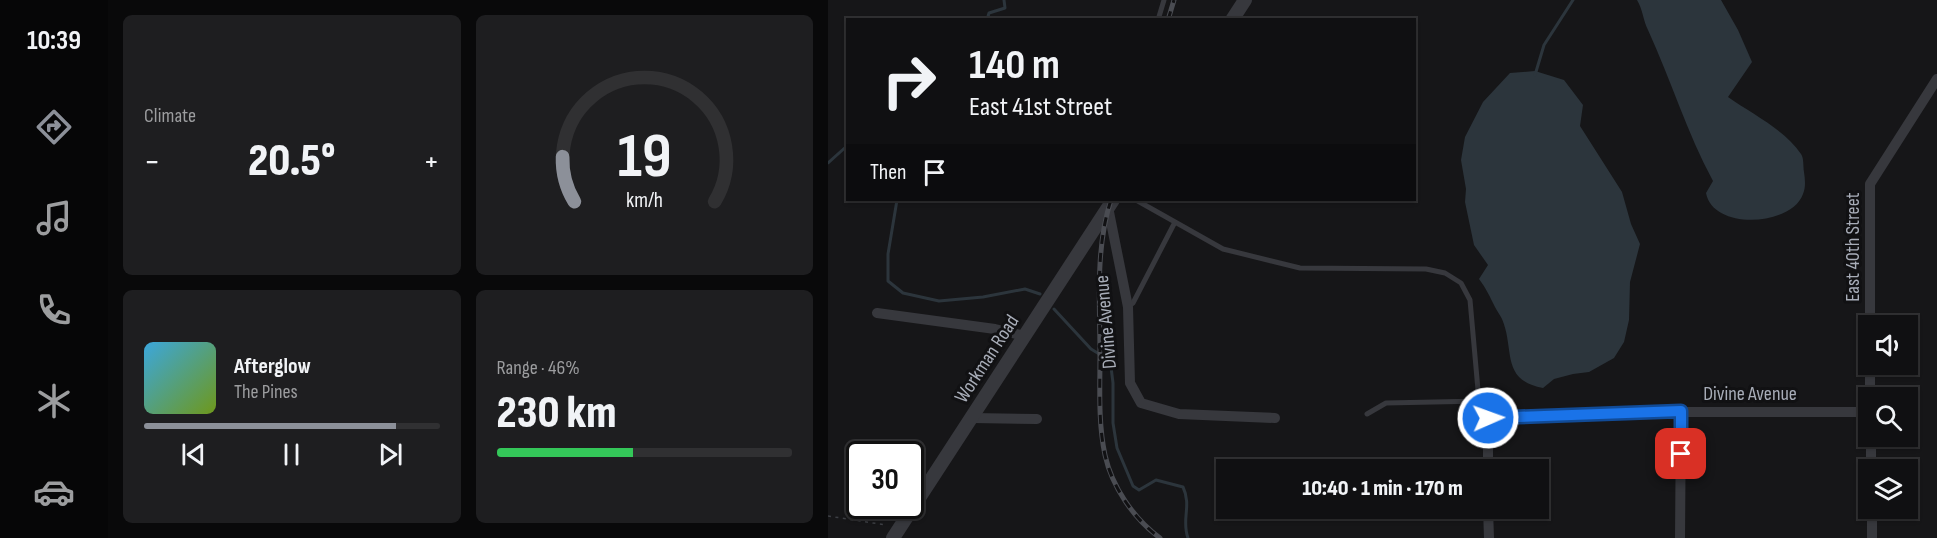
<!DOCTYPE html>
<meta charset="utf-8">
<style>
body{margin:0;font-family:"Sofia Sans Condensed",sans-serif;background:#1e1e20;color:#f1f3f6;height:100vh;display:flex;flex-direction:column;font-size:22px;white-space:nowrap}
*{box-sizing:border-box;margin:0}
p{font-size:20px;color:#9c9d9f}
.icon{flex:none;width:33px;height:33px;fill:none;stroke:currentColor;stroke-width:2;stroke-linecap:round;stroke-linejoin:round}
.map{position:relative;flex:1;overflow:hidden}
.sheet{display:flex;flex-direction:column;gap:15px;padding:15px;background:#09090a;width:720px}
.sheet>*{flex:none}
.top-card{position:absolute;left:18px;top:18px;width:570px;height:183px;border-radius:0px;box-shadow:0 2px 4px #0004,0 0 0 2px #303032;background:#101012;color:#f1f3f6;overflow:hidden}
.buttons{position:absolute;left:1030px;top:315px;display:grid;gap:12px}
.buttons a{display:grid;place-items:center;width:60px;height:60px;border-radius:0px;background:#101012;box-shadow:0 2px 4px #0004,0 0 0 2px #303032;font-size:30px}
.speed{position:absolute;left:18px;top:441px;display:flex;gap:12px;font-size:30px;font-weight:700;text-align:center}
.speed>*{display:grid;place-content:center;width:78px;height:78px;border-radius:50%;background:#101012;box-shadow:0 2px 4px #0004,0 0 0 2px #303032;line-height:1}
.speed .limit{border:3px solid #111;border-radius:9px;background:#fff;color:#111}
.pin{position:absolute;display:grid;place-items:center;width:51px;height:51px;color:#fff;margin:-26px;border-radius:12px;box-shadow:0 3px 9px #0006}
.me{position:absolute;width:66px;margin:-33px;rotate:88deg;stroke-linejoin:round;filter:drop-shadow(0 0 4px #0008)}
.turn{display:flex;align-items:center;gap:21px;height:126px;padding:0 24px;font-size:27px}
.turn .icon{width:78px;height:78px;stroke-width:2.5}
.turn b{display:block;font-size:42px;line-height:51px}
.then{display:flex;align-items:center;height:57px;padding:0 24px;background:#0003;gap:12px;font-size:22px}
.big{font-size:45px;font-weight:800;line-height:1.1}
.sheet .tile{flex:1;display:flex;flex-direction:column;justify-content:center;gap:9px;min-width:0;padding:0 21px;border-radius:9px;background:#1e1e20}
.sheet .dial{align-items:center;gap:0}
.dial svg{height:156px;overflow:visible;fill:none;stroke:#303032;stroke-width:7;stroke-linecap:round;text-anchor:middle}
.dial text{fill:#f1f3f6;stroke:none}
.song{display:flex;align-items:center;gap:18px}
.cover{width:72px;height:72px;border-radius:9px;background:linear-gradient(135deg,hsl(200 70% 55%),hsl(80 70% 35%))}
.played{height:6px;border-radius:3px;background:linear-gradient(90deg,#8c9099 85%,#303032 85%)}
.keys{display:flex;justify-content:space-around;direction:ltr}
.heat{display:flex;justify-content:space-between;align-items:center;font-size:33px;direction:ltr}
.charge{height:9px;border-radius:4px;background:linear-gradient(90deg,#34c759 46%,#303032 0)}
.sheet .tiles{flex:1;display:grid;gap:15px;grid-template-columns:repeat(2,1fr)}
.trip{position:absolute;left:388px;top:459px;width:333px;height:60px;border-radius:0px;background:#101012;box-shadow:0 2px 4px #0004,0 0 0 2px #303032;font-weight:800;line-height:60px;text-align:center}
main{display:flex;flex:1;min-height:0}
.tabs{display:flex;flex-direction:column;width:108px;justify-content:space-around;align-items:center;background:#060607;color:#9c9d9f}
.tabs .icon{width:42px;height:42px}
.tabs .selected{color:#8c9099}
.tabs b{font-size:27px;color:#f1f3f6}
.map>svg:first-child{display:block}
.water{fill:#2c353c}
.lines{fill:none;stroke-linecap:round;stroke-linejoin:round}
.stream{stroke:#2c353c;stroke-width:3}
.path{stroke:#3d3f44;stroke-width:1.5;stroke-dasharray:3 4.5;stroke-linecap:butt}
.service{stroke:#37383d;stroke-width:5}
.minor{stroke:#37383d;stroke-width:10}
.tertiary{stroke:#37383d;stroke-width:14}
.rail-casing{stroke:#4a4c52;stroke-width:5}
.rail{stroke:#111113;stroke-width:3;stroke-dasharray:9;stroke-linecap:butt}
.route-casing{stroke:#114b97;stroke-width:15}
.route{stroke:#1a73e8;stroke-width:10}
.labels{text-anchor:middle;dominant-baseline:central;stroke-width:6;stroke-linejoin:round;paint-order:stroke}
.street-label{font-size:20px;fill:#a8adb8;stroke:#111113}
</style>
<main>
<nav class="tabs">
<b>10:39</b>
<svg class="icon selected" aria-label="directions" viewBox="0 0 24 24"><path d="M12 3l9 9-9 9-9-9zM9 14v-3h6M13 9l2 2-2 2"/></svg>
<svg class="icon" aria-label="music" viewBox="0 0 24 24"><path d="M9 18V5l10-2v13"/><circle cx="6" cy="18" r="3"/><circle cx="16" cy="16" r="3"/></svg>
<svg class="icon" aria-label="phone" viewBox="0 0 24 24"><path d="M5 4h4l2 5-3 2q2 4 5 5l2-3 5 2v4C11 20 4 13 5 4z"/></svg>
<svg class="icon" aria-label="climate" viewBox="0 0 24 24"><path d="M12 3v18M4 7l16 10M4 17L20 7"/></svg>
<svg class="icon" aria-label="car" viewBox="0 0 24 24"><path d="M5 17H2v-5l4-1 3-4h7l3 4 3 1v5h-3M9 17h6M6 11h13"/><circle cx="7" cy="17" r="2"/><circle cx="17" cy="17" r="2"/></svg>
</nav>
<section class="sheet">
<div class="tiles">
<div class="tile"><p>Climate</p>
<div class="heat"><a>−</a><b class="big">20.5°</b><a>+</a></div>
</div>
<div class="tile dial"><svg viewBox="0 0 100 80">
<path d="M14 69A42 42 0 1 1 86 69"/>
<path d="M14 69A42 42 0 0 1 8 46" stroke="#8c9099"/>
<text x="50" y="56" font-size="32" font-weight="700">19</text>
<text x="50" y="72" font-size="11">km/h</text>
</svg></div>
<div class="tile">
<div class="song"><i class="cover"></i><div><b>Afterglow</b><p>The Pines</p></div></div>
<div class="played"></div>
<div class="keys"><svg class="icon" aria-label="previous" viewBox="0 0 24 24"><path d="M18 5L8 12l10 7zM5 5v14"/></svg><svg class="icon" aria-label="pause" viewBox="0 0 24 24"><path d="M8 5v14M16 5v14"/></svg><svg class="icon" aria-label="next" viewBox="0 0 24 24"><path d="M6 5l10 7-10 7zM19 5v14"/></svg></div>
</div>
<div class="tile"><p>Range · 46%</p><b class="big">230 km</b><div class="charge"></div></div>
</div>
</section>
<div class="map">
<svg width="1109" height="538" viewBox="0 0 1109 538">
<rect width="100%" height="100%" fill="#161618"/>
<path class="water" d="M809,0H893L910,30L924,62L900,97C924,114 956,129 973,154C976,158 975,166 976,172C977,179 978,187 975,194C964,226 885,231 878,193L885,181C859,133 843,80 820,30C815,20 815,10 809,0Z
M707,71L736,80L755,105L752,126L794,192L803,224L812,244L802,282L801,320L796,342L786,358L761,372L745,374L726,379L715,388C672,380 687,349 674,319C672,315 669,311 667,307C662,297 658,288 651,279L660,265L646,245L637,202L638,189L633,160L637,137L655,102L682,73Z"/>
<g class="lines">
<path class="stream" d="M159,20L161,13L177,8L176,0
M707,75L716,45L745,0
M0,163L20,145
M69,200L60,254V281L75,293L111,301L155,297L197,289L212,294
M226,309L263,349L276,357L283,367L285,383V423L289,448L305,486L311,490L328,480L355,487C364,506 353,520 360,538"/>
<path class="path" d="M0,516L58,525"/>
<path class="service" d="M330,20L336,0
M308,200L395,249L472,268L598,269L617,273L633,283L642,300L650,390L660,418
M301,306L305,303L347,222
M539,414L558,403L654,401"/>
<path class="minor" d="M280,207L300,307L302,383L313,403L351,414L447,418
M49,313L167,329L197,336
M1042,326V184L1109,79
M1042,364V398
M144,418L209,419
M1043,436V470
M660,470V418L827,412H1041
M660,508L661,538
M1044,508V538
M852,538L853,411"/>
<path class="tertiary" d="M404,20L417,0
M65,538L285,200"/>
<g class="rail-casing">
<path id="rail" d="M340,20L346,0
M283,200C267,248 272,304 272,355C272,387 270,423 277,455C284,487 306,519 332,538"/>
</g>
<use href="#rail" class="rail"/>
</g>
<g class="lines">
<g class="route-casing">
<path id="route" d="M660,418L853,411V454"/>
</g>
<use href="#route" class="route"/>
</g>
<g class="labels">
<g class="street-label">
<text transform="translate(1025 247) rotate(-90)">East 40th Street</text>
<text transform="translate(278 322) rotate(-95)">Divine Avenue</text>
<text transform="translate(159 359) rotate(-57)">Workman Road</text>
<text x="922" y="394">Divine Avenue</text>
</g>
</g>
</svg>
<div class="buttons">
<a><svg class="icon" aria-label="sound" viewBox="0 0 24 24"><path d="M4 9h4l5-4v14l-5-4H4zM17 9q2 3 0 6"/></svg></a>
<a><svg class="icon" aria-label="search" viewBox="0 0 24 24"><circle cx="10" cy="10" r="6"/><path d="M15 15l6 6"/></svg></a>
<a><svg class="icon" aria-label="layers" viewBox="0 0 24 24"><path d="M12 4l9 5-9 5-9-5zM3 14l9 5 9-5"/></svg></a>
</div>
<div class="speed"><div class="limit">30</div></div>
<div class="pin" style="left:853px;top:454px;background:#d93025"><svg class="icon" aria-label="arrive" viewBox="0 0 24 24"><path d="M6 21V4h12l-3 4 3 4H6"/></svg></div>
<svg class="me" style="left:660px;top:418px" viewBox="-20 -20 40 40"><circle r="17" fill="#1a73e8" stroke="#fff" stroke-width="3"/><path d="M0-11L8 9 0 5-8 9z" fill="#fff"/></svg>
<div class="trip">10:40 · 1 min · 170 m</div>
<div class="top-card">
<div class="turn"><svg class="icon" aria-label="right" viewBox="0 0 24 24"><path d="M7 20v-9h11M14 6l5 5-5 5"/></svg><div><b>140 m</b>East 41st Street</div></div>
<div class="then">Then<svg class="icon" aria-label="arrive" viewBox="0 0 24 24"><path d="M6 21V4h12l-3 4 3 4H6"/></svg></div>
</div>
</div>
</main>
